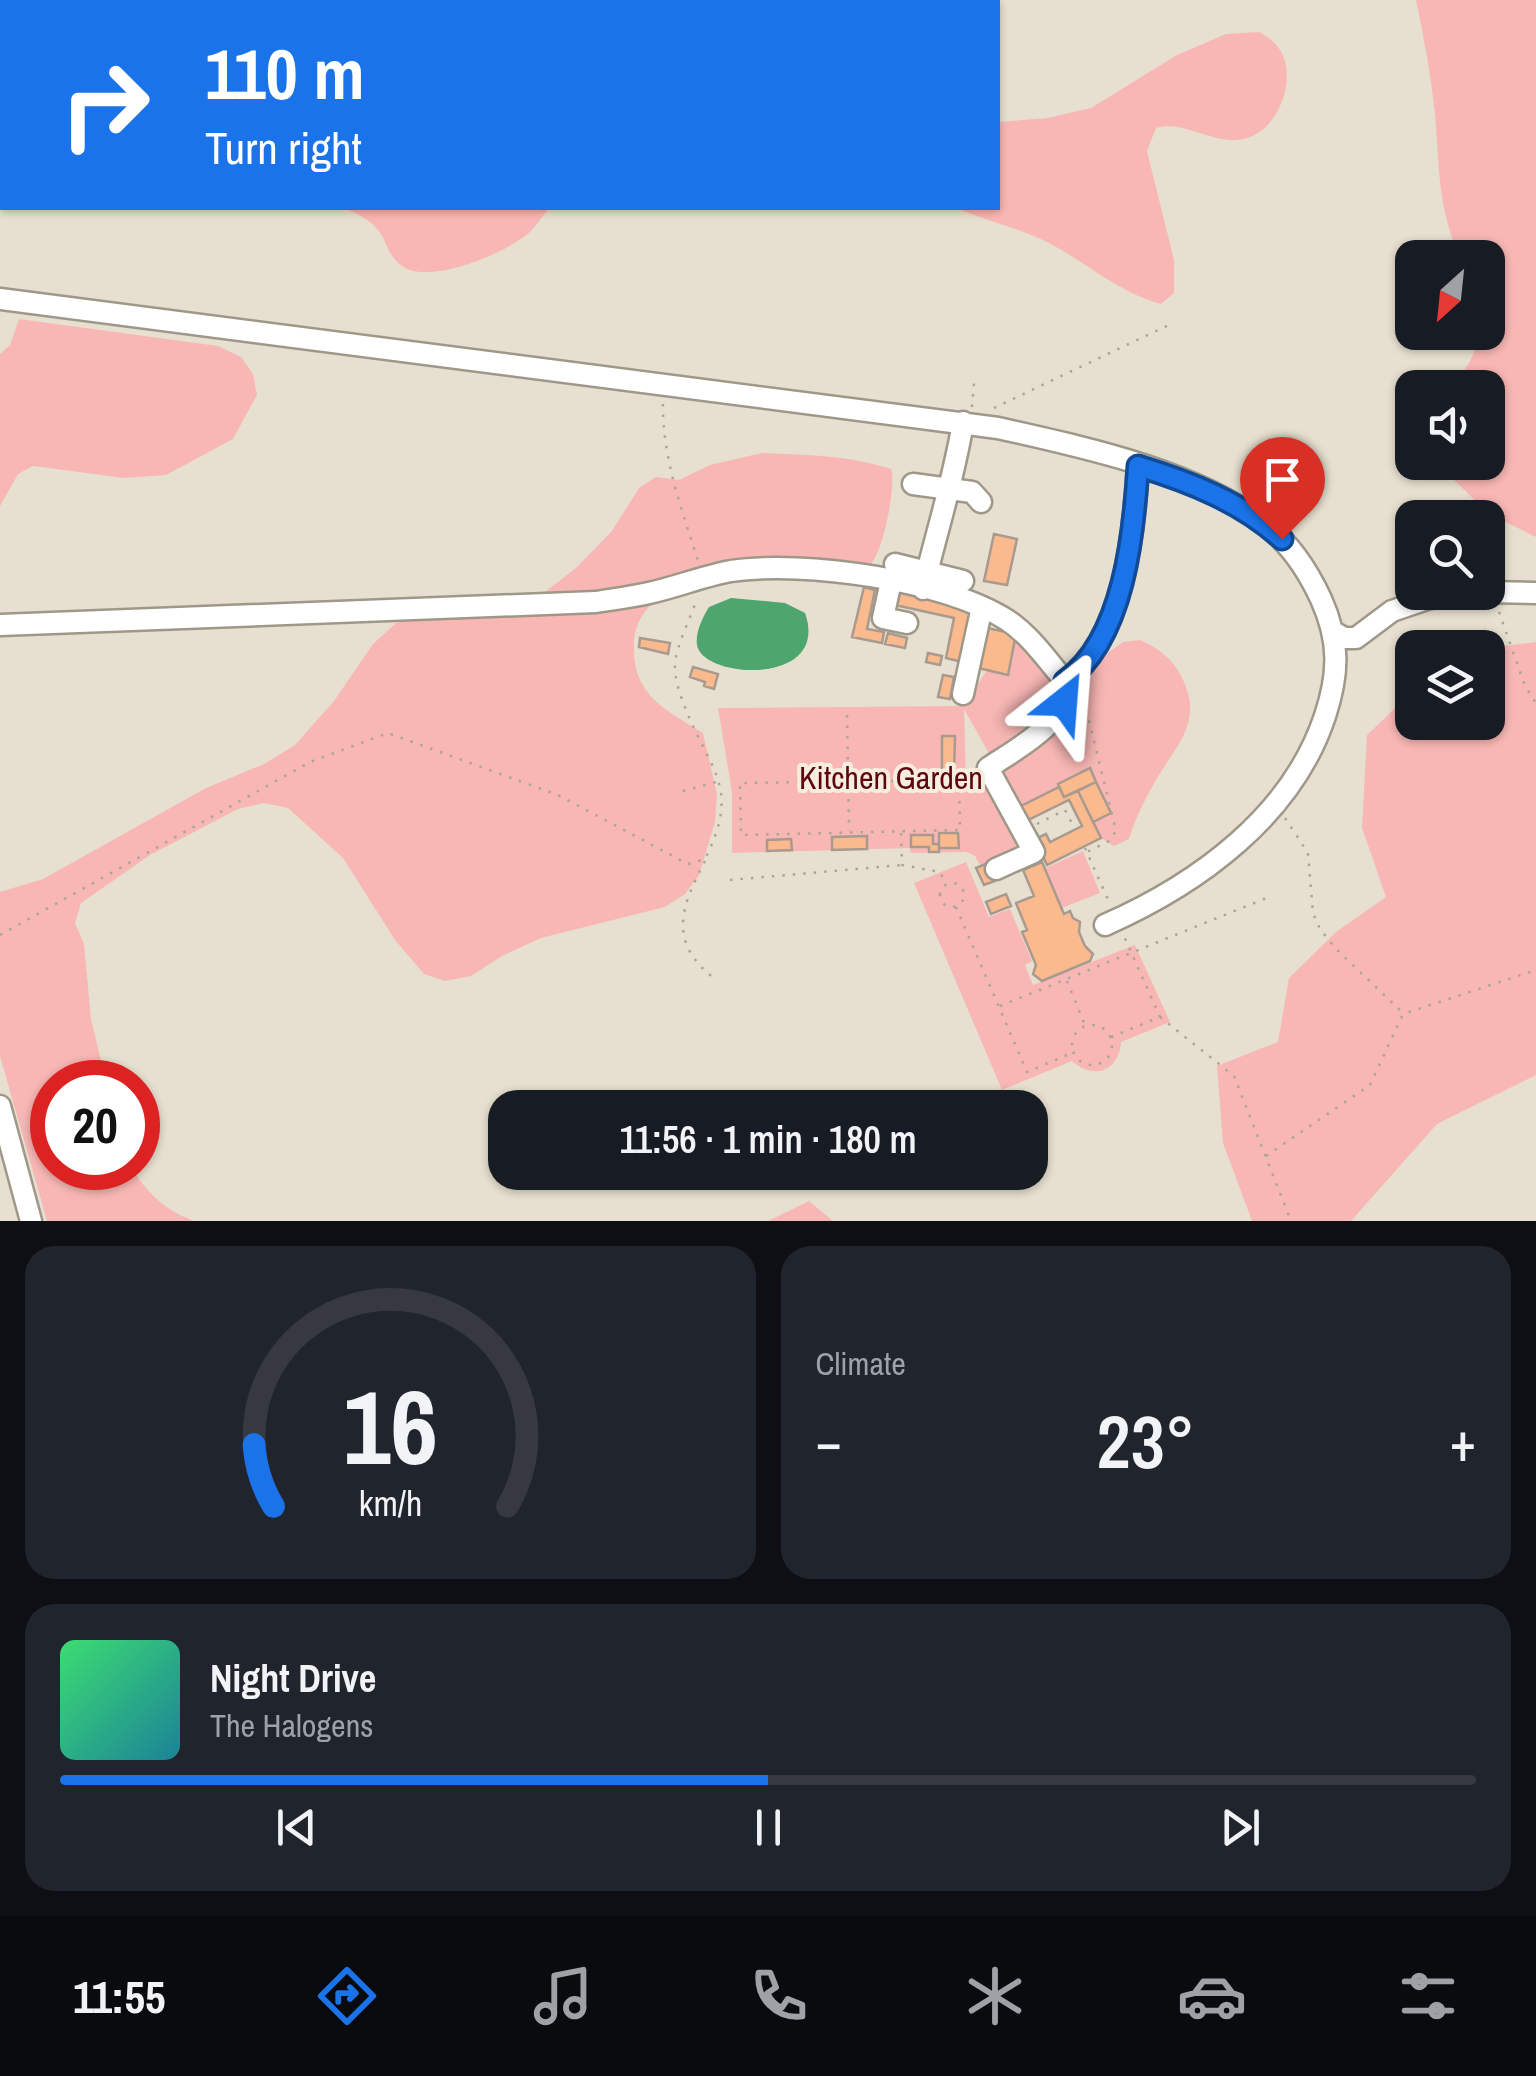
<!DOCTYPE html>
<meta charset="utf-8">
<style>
body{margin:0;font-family:"Archivo Narrow",sans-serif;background:#20242c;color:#f1f3f6;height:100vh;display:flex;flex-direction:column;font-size:38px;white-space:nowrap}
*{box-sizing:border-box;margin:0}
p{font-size:32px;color:#9ea1a6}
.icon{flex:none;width:55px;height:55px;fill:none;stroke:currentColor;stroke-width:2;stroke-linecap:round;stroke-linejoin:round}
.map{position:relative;height:1221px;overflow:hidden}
.drawer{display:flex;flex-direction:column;gap:25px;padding:25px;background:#0d0f14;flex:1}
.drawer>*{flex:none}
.banner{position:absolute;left:0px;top:0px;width:1000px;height:210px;box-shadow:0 2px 8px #0004;background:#1a73e8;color:#fff;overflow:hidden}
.needle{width:65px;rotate:207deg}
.tools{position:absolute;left:1395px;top:240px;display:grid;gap:20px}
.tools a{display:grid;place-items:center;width:110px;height:110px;border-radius:20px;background:#171b24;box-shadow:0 2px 8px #0004;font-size:50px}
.speed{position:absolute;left:30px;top:1060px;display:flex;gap:20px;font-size:50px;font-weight:700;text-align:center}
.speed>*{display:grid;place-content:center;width:130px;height:130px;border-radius:50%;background:#171b24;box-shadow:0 2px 8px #0004;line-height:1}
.speed .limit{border:15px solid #d22;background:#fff;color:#111}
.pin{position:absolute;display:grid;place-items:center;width:85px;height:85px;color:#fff;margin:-102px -42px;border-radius:50% 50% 50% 0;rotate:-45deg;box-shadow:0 0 10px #0007}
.pin .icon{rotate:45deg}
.me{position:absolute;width:110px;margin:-55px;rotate:28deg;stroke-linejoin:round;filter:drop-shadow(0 0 8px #0008)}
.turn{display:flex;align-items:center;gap:35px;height:210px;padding:0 40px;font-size:45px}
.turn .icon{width:130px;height:130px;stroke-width:2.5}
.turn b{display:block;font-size:70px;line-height:85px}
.big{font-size:75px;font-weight:600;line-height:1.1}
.drawer .card{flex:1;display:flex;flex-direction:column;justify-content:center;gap:15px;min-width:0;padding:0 35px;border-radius:30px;background:#20242c}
.drawer .dial{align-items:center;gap:0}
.dial svg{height:260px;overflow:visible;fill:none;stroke:#363941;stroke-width:7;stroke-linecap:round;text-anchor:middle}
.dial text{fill:#f1f3f6;stroke:none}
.song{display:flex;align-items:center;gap:30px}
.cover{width:120px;height:120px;border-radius:15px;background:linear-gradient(135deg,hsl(140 70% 55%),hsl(190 70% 35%))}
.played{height:10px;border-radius:5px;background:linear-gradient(90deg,#1a73e8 50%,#363941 50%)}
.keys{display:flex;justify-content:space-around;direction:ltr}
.heat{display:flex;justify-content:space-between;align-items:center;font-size:55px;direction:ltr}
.drawer .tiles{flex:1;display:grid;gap:25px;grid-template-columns:1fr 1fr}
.card:last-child{grid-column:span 2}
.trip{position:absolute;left:488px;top:1090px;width:560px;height:100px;border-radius:30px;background:#171b24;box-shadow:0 2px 8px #0004;font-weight:600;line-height:100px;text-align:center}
.tab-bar{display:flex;height:160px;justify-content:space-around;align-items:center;background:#090b0e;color:#9ea1a6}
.tab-bar .icon{width:70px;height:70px}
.tab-bar .selected{color:#1a73e8}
.tab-bar b{font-size:45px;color:#f1f3f6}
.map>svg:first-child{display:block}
.green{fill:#f8b7b4}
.water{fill:#4ea56d}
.building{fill:#fbba8e;stroke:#a99a90;stroke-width:2.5}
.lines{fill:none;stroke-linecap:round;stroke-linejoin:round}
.minor-casing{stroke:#9f9889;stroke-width:25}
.path{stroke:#aba598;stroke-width:2.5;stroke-dasharray:2.5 8;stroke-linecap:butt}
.minor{stroke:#fff;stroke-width:20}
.route-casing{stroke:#114b97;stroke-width:25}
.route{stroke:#1a73e8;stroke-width:18}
.labels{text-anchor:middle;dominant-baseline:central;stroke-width:8;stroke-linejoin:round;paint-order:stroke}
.park-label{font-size:32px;fill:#5d0311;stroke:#f5eedd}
</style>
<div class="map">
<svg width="1536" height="1221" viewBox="0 0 1536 1221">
<rect width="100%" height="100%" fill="#e7e0d0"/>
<path class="green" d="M1416,0H1536V537L1489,514L1449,475L1426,463L1488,462V388L1447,387C1466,372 1476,357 1477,333L1488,332V258L1459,257C1437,201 1440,172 1435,114C1431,76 1424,38 1416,0Z
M1260,32C1265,36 1274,41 1278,47C1299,74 1280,129 1247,138C1216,148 1186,119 1156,128L1147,151L1174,260V293L1161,304C1121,293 1093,268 1058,248C1026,229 990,223 957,208H998V122L1048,118L1091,108L1177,55L1226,34Z
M344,208H549C543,215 537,225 530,232C507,253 429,286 402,266C389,256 388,247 381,234C373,221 358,214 344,208Z
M19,319L218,346L241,357L253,374L257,395L233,439L166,475L124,478L33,466L18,474L0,506V354L10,345Z
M762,453C805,455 849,455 891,469C897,483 882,563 866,568C853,571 834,563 820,564C789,565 754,576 723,582C707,585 686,585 670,592C649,601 634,621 634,644C632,696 665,709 703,733L717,794L715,822L699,875L685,894L665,907L541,938L502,956L471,976L445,981L424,974L395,940L343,858L288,808L264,803L238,809L150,855L81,903L75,923L84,944L91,1019L106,1082H52V1168H131C148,1193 164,1210 194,1221H47L0,1056V892L43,879L206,788L264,764L295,745L334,701L373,644L396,623L513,595L545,592L576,568L612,531L639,488L656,477L679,480L710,465Z
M1016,634L1058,688L1047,716L991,757L964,709L966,783L985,775L1023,847L980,865L975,856L967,852L911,853L910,848L732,853V792L718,708L964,706L987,670L1008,674Z
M1140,640C1161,649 1175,661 1184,682C1201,721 1179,743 1159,775C1147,795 1136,816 1129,839L1114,846L1101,838L1093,822L1111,813L1090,769L1019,807L1003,772L1050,736L1080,700L1083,684L1106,654L1123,642Z
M1536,642V1075L1437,1124L1351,1221H1252L1223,1143L1217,1066L1278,1042L1289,978L1336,932L1386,897L1362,828L1367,735L1412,692V722H1488L1487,648Z
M1083,851L1100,893L1062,908L1046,868Z
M966,862L989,917L1010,909L1032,961L1025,965L1033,985L1135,945L1170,1022L1121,1042C1119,1072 1093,1080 1072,1061L1002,1090L914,883Z
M809,1201L833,1221H768Z"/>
<path class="water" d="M731,598L785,603L805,613C831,686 703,680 697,645C695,632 703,617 709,607Z"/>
<path class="building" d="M994,534L1017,539L1007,585L984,581Z
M864,587L875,590L867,629L884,632L882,643L852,637Z
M898,592L977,610L966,663L946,658L954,618L895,605Z
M982,627L1016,634L1008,675L974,667Z
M888,633L907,638L905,648L885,644Z
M640,638L670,643L668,654L639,647Z
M928,653L942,656L940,665L926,662Z
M693,667L718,674L714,689L704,686L705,682L690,677Z
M943,675L954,677L950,699L938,697Z
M942,736H955L954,771H942Z
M1090,768L1096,782L1064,797L1058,784Z
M1096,782L1111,813L1093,822L1078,791Z
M1059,787L1064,797L1078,791L1101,838L1047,865L1035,839L1046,834L1050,842L1082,826L1069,800L1026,821L1019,807Z
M939,833H958L959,848H939Z
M911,835H933V844H939V852H929V847H911Z
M867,836V849L832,850V837Z
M791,839L792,850L767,851V840Z
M1042,862L1064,914L1070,911L1073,918L1080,922L1079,932L1085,946L1093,954L1090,961L1042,981L1033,974L1036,965L1022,932L1027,930L1016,903L1034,896L1023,870Z
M988,863L995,881L984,885L976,868Z
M1006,894L1011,906L991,914L986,902Z"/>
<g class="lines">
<g class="minor-casing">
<path id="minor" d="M0,299L998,428C1083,447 1199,471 1268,527C1292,546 1308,571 1321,599C1340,641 1339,674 1325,716C1292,816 1198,884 1105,925
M913,484L972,492L981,502
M895,564L963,581
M891,581L883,618L907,623
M923,589C936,533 954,479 963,422
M1488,592L1536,593
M0,625L596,602C614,599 632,597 649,593C677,587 703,576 731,571C804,560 945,580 1007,620C1030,635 1047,660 1065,681C1071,722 1017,748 988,768L1034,852L996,869
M1334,632L1344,638H1356L1392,611L1430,598L1479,592
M1065,681C1124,639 1134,533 1138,466
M963,694L982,607
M0,1106L31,1221"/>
</g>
<path class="path" d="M663,404C662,457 682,510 698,561
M972,407L974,383
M994,408L1173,323
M1499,612L1525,686L1536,703
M1084,700L1116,831L1109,841L1087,852
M847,715L849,831
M959,780L960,830L741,835L740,783L962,780L972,776
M683,791L720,781
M1285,818L1308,853L1313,913L1320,929L1335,948L1402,1012
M1037,824L1065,810L1075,829
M901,833L902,865L940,872L946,884
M1085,848L1110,904
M705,861C680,908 668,943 715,979
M730,880L902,865
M940 895a12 12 0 1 1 24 0a12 12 0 1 1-24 0Z
M956,907L1027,1072L1074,1052
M0,935L310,762L388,733L558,795L688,864L705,859C743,784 707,769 683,702C679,691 674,676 675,664C677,643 691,618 697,598
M1067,981L1085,1025
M1000,1006L1269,897
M1160,1017L1234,1076L1291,1221
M1072 1045a20 20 0 1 1 40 0a20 20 0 1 1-40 0Z
M1111,1037L1160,1017L1123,934
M1266,1156L1370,1085L1403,1014L1536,970"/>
<use href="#minor" class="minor"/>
</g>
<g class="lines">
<g class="route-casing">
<path id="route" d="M1064,702L1065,681C1124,640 1134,532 1138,466C1190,482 1241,502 1282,539"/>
</g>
<use href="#route" class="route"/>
</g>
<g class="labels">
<g class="park-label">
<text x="891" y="777">Kitchen Garden</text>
</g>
</g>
</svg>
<div class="tools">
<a><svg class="needle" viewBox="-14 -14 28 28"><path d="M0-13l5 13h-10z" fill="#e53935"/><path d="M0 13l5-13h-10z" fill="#9ea1a6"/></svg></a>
<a><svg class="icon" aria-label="sound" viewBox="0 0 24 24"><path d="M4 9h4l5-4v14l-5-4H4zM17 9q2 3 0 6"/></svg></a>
<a><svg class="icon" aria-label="search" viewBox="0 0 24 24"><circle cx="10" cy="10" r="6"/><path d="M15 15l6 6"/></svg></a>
<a><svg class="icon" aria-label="layers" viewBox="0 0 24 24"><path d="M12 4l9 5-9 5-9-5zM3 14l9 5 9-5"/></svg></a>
</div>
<div class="speed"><div class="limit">20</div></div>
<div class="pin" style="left:1282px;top:539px;background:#d93025"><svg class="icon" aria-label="arrive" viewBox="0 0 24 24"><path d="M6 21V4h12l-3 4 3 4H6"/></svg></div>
<svg class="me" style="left:1064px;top:702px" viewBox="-20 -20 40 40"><path d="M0-17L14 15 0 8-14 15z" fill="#1a73e8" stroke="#fff" stroke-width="4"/></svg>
<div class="trip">11:56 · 1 min · 180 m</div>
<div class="banner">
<div class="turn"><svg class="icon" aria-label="right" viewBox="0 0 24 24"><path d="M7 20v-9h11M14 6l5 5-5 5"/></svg><div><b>110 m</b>Turn right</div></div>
</div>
</div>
<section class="drawer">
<div class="tiles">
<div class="card dial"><svg viewBox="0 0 100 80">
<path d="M14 69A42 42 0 1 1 86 69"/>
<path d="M14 69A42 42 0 0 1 8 50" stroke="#1a73e8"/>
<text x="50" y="56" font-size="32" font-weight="700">16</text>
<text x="50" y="72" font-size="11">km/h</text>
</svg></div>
<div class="card"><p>Climate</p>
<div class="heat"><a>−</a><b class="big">23°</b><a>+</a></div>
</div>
<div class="card">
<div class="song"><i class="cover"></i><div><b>Night Drive</b><p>The Halogens</p></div></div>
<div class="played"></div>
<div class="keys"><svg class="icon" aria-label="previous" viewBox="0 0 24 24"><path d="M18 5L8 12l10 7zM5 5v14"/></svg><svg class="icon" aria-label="pause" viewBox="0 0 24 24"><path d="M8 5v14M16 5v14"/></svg><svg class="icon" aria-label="next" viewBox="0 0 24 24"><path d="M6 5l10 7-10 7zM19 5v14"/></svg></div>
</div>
</div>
</section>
<nav class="tab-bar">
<b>11:55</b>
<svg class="icon selected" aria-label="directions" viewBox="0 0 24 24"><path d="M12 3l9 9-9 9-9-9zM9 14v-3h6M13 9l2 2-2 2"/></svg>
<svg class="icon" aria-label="music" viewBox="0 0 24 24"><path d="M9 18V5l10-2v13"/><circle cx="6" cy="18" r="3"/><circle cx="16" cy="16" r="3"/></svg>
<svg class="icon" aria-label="phone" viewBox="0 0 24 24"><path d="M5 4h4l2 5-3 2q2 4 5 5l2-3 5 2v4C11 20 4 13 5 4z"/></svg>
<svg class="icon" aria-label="climate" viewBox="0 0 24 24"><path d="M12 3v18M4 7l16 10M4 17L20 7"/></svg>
<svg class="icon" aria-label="car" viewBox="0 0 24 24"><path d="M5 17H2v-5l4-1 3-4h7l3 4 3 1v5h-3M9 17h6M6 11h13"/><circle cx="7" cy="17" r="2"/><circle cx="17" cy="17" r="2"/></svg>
<svg class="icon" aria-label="filters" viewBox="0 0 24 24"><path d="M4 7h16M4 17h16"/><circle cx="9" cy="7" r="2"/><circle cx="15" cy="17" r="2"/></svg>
</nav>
